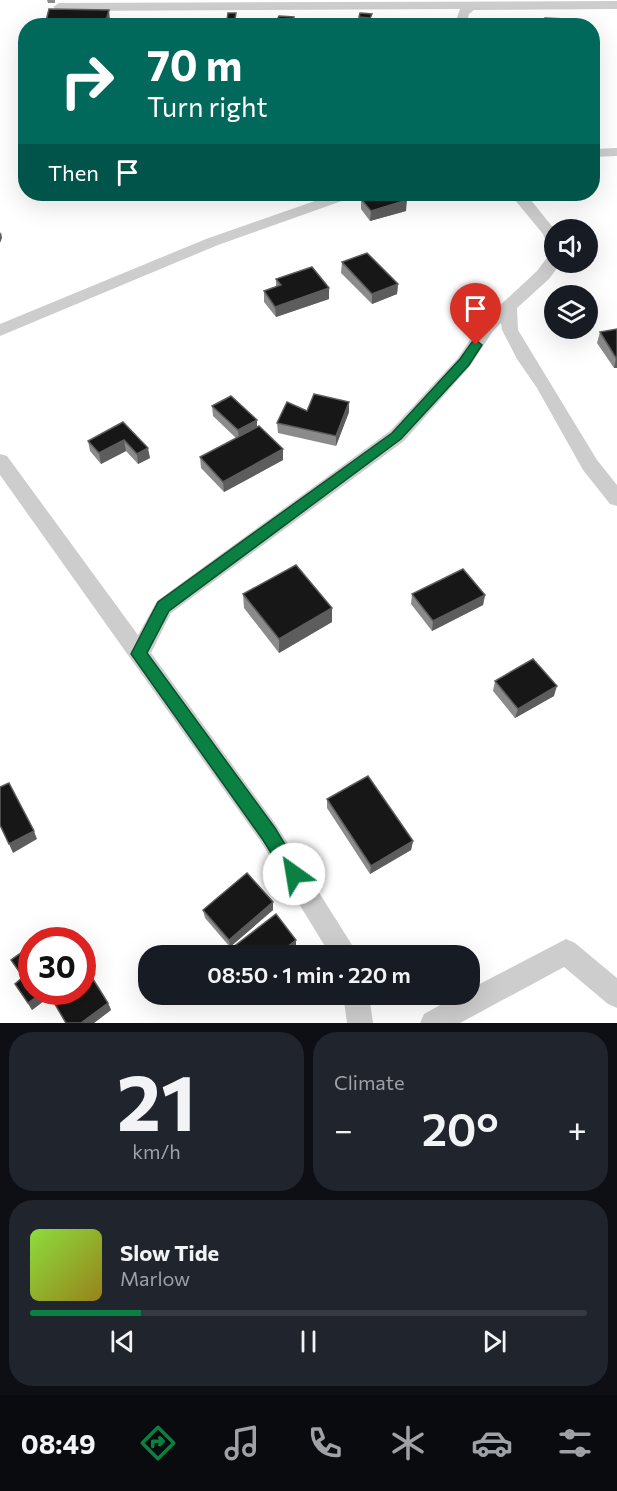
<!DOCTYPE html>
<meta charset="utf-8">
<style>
body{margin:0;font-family:Commissioner,sans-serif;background:#20242c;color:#f1f3f6;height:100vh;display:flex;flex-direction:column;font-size:22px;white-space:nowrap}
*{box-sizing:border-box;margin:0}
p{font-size:20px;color:#9ea1a6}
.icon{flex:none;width:33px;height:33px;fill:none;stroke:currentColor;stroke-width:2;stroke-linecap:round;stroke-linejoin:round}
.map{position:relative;height:1023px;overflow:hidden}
.side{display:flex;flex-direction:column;gap:9px;padding:9px;background:#0d0f14;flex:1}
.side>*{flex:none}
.guide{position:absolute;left:18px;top:18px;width:582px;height:183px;border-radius:24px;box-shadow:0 6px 24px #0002;background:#00695c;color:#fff;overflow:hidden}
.controls{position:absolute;left:544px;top:219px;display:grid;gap:12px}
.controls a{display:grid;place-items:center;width:54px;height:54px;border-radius:50%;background:#171b24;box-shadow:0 6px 24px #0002;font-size:30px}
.speed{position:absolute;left:18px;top:927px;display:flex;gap:12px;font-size:30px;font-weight:700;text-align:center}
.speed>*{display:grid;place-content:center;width:78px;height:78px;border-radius:50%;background:#171b24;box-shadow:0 6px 24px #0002;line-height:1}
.speed .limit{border:9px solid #d22;background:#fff;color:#111}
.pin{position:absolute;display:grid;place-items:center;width:51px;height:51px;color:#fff;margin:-62px -26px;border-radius:50% 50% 50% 0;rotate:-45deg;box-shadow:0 0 6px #0007}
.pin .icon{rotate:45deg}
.me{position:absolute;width:66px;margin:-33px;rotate:328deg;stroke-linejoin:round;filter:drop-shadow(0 0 4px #0008)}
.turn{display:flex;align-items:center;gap:21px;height:126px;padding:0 30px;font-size:27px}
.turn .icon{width:78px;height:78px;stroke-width:2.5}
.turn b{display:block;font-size:42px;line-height:51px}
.then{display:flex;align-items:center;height:57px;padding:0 30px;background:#0003;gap:12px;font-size:22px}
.big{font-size:45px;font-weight:600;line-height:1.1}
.side .widget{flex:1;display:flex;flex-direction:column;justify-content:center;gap:9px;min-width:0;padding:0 21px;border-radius:24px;background:#20242c}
.side .dial{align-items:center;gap:0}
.dial b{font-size:78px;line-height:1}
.song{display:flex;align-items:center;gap:18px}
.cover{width:72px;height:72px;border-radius:9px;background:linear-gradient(135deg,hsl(90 70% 55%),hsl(50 70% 35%))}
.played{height:6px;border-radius:3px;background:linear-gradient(90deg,#0b8043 20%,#363941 20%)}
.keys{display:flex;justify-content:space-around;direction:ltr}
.heat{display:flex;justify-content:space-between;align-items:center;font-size:33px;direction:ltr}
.side .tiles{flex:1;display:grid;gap:9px;grid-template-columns:1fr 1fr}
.widget:last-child{grid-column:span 2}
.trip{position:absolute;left:138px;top:945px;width:342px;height:60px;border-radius:24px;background:#171b24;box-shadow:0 6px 24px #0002;font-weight:600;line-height:60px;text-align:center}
.menu{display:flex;height:96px;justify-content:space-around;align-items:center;background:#090b0e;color:#9ea1a6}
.menu .icon{width:42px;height:42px}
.menu .on{color:#0b8043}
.menu b{font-size:27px;color:#f1f3f6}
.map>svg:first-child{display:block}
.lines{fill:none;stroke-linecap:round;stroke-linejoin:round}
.street{fill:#cdcdcd;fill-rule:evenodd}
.wall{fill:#8b8b8b}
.shaded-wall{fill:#5d5d5d}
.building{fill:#171717;stroke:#5d5d5d;stroke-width:1.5}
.route{fill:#0b8043;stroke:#07532c;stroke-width:1.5}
</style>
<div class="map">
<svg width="617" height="1023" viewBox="0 0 617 1023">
<rect width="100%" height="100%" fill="#fff"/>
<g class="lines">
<path class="street" d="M617,1V9L474,10L469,14L466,26H454L460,9L59,11L53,7L59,3Z
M617,148V156L592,157V149Z
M335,194H356L353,197L218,245L0,336V324L206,239Z
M510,194H526L555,230V253L549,251L543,234Z
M555,254V262L561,263L549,279L517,308L518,330L597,460L617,485V506L610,504L583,470L537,388L517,359L502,330L501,323L493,331L470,366L404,441L171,613L151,653L277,826L359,956H331L261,842L0,475V454L7,456L138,635L157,601L390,431L458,358L481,323L537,271L549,255Z
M566,939L575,943L617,978V1008L608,1004L564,967L460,1023H420L424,1014L460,994H470V989Z
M343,994H369L373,1023H347Z"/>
</g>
<path class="wall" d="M47,0H55V3H48Z
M372,14L370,23L359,22V17Z
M294,17L293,26L278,25L277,20Z
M236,18V25H227V20Z
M110,20L109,26H47L46,21Z
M361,199L406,211L370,221L361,209Z
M342,262L398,284L397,294L372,304L341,273Z
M276,279L329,288V299L276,317L264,302V291L276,287Z
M617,329V368H614L597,343L600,332Z
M349,402V412L336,446L278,433L277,423L307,411Z
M212,406L257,427L283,460L224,492L201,468L200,457L236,438L213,416Z
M123,422L150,458L138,464L126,451L101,464L90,451L88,441Z
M243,594L332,622L279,653L244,608Z
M412,594L485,595L483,605L432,631L411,604Z
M495,681L554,696L515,718L493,691Z
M327,799L413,841L411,850L370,874L327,808Z
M273,902V910L230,947L205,918L203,910Z
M296,940V947L286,956H233L232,948Z
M11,960L108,1003L111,1010L94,1023H66L50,996L32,1010L15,984L23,978Z"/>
<path class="shaded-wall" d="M109,10L110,20L109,26H106V21Z
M407,200L406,211L370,221L371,211Z
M1,232L2,238L0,243V234Z
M398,284L397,294L372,304V294Z
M329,288V299L276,317L275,307Z
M617,357V368H614L616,358Z
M349,402V412L336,446V436Z
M257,420V431L239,441L238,430Z
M124,440L126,451L101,464L99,453Z
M148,448L150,458L138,464L137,454Z
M283,449V460L224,492L223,482Z
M485,595L483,605L432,631L433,621Z
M332,608V622L279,653V639Z
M557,686L554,696L515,718L518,709Z
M34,831L37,839L13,853L9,844Z
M413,841L411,850L370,874L371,866Z
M273,902V910L230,947L229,940Z
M296,940V947L286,956H276Z
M43,992H56L32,1010L28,1003Z
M108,1003L111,1010L94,1023H81Z"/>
<path class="building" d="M49,9L109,10L106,21H46Z
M228,13H236L235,19L227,20Z
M360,13L372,14L370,18L359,17Z
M279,16L294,17L293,21L277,20Z
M545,18L565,19V26H545Z
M343,21H353L352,26H342Z
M380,194H401L407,200L371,211L361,199Z
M367,253L398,284L372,294L342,262Z
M312,267L329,288L275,307L264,291L281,285L276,279Z
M617,329V357L616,358L600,332Z
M314,394L349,402L336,436L277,423L287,402L307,411Z
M231,396L257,420L238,430L212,406Z
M123,422L148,448L137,454L124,440L99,453L88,441Z
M259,426L283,449L223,482L200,457Z
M296,565L332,608L279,639L243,594Z
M463,569L485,595L433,621L412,594Z
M533,659L557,686L518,709L495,681Z
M368,776L413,841L371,866L327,799Z
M9,783L34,831L9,844L0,825V787Z
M247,873L273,902L229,940L203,910Z
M276,914L296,940L276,956H238L232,948Z
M45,934L49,940H37Z
M32,945V992H43L28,1003L15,984L23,977L11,960Z
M86,968L108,1003L81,1023H66L49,994L53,992H82V971Z"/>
<path class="route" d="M476,340L482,345L469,365L401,439L169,611L147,653L275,828L303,874L300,880L294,883L288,880L263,840L131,654L158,602L392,433L460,359L472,342Z"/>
</svg>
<div class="controls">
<a><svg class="icon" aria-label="sound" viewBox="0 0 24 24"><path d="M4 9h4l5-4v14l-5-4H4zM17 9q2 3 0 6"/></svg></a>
<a><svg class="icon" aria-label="layers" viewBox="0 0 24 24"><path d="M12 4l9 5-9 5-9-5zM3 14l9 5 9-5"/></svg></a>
</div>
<div class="speed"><div class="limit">30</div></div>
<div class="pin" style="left:476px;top:345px;background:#d93025"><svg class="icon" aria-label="arrive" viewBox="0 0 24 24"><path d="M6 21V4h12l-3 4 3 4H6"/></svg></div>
<svg class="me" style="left:294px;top:874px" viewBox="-20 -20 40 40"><circle r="19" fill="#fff"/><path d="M0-13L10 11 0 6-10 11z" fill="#0b8043"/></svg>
<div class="trip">08:50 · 1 min · 220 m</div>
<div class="guide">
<div class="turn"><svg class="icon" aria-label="right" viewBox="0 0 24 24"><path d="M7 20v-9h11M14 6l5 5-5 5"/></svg><div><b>70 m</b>Turn right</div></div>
<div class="then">Then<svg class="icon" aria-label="arrive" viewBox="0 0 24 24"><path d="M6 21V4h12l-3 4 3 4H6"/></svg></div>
</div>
</div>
<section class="side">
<div class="tiles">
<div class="widget dial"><b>21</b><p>km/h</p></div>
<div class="widget"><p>Climate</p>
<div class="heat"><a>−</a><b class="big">20°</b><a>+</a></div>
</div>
<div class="widget">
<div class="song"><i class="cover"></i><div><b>Slow Tide</b><p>Marlow</p></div></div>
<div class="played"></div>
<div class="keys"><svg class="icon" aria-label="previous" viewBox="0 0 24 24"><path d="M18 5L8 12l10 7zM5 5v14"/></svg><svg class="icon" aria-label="pause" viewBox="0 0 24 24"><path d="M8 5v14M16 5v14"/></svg><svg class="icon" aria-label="next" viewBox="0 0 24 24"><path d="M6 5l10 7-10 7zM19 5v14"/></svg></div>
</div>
</div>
</section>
<nav class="menu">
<b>08:49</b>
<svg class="icon on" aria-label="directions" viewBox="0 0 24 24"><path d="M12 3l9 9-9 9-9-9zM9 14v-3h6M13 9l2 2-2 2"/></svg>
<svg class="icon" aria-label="music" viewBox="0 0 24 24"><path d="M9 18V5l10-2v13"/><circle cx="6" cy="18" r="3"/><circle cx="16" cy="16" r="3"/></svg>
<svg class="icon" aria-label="phone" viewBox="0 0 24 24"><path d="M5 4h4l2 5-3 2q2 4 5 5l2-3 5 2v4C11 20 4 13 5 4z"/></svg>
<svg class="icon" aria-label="climate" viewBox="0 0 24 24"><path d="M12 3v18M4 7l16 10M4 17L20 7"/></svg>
<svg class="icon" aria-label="car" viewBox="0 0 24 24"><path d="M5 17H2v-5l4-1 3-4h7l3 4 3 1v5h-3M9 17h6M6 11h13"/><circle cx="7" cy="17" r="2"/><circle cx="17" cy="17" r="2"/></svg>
<svg class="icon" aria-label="filters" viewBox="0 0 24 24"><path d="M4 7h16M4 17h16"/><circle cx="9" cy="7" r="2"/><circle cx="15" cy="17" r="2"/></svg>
</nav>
